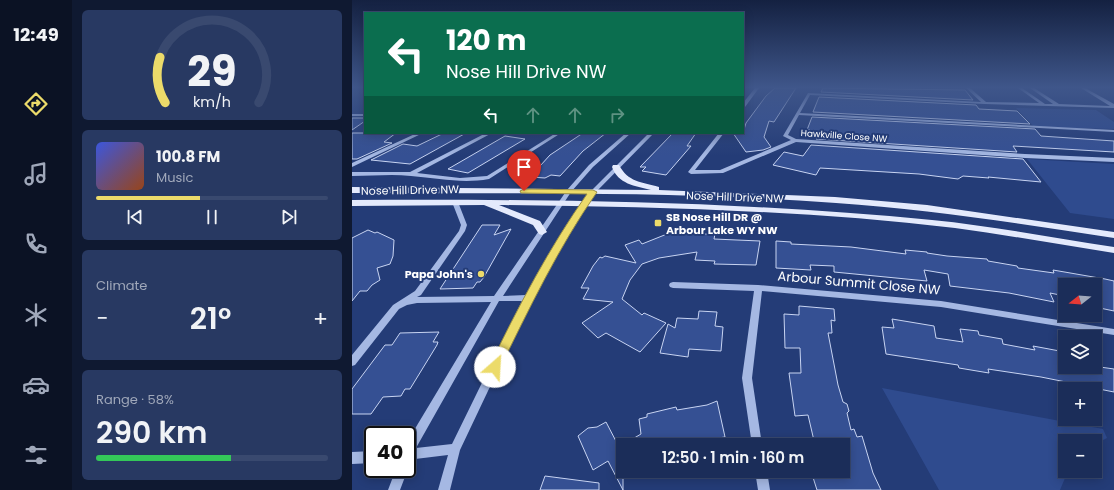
<!DOCTYPE html>
<meta charset="utf-8">
<style>
body{margin:0;font-family:Poppins,sans-serif;background:#283962;color:#f1f3f6;height:100vh;display:flex;flex-direction:column;font-size:15px;white-space:nowrap}
*{box-sizing:border-box;margin:0}
p{font-size:13px;color:#a0a8ba}
.icon{flex:none;width:22px;height:22px;fill:none;stroke:currentColor;stroke-width:2;stroke-linecap:round;stroke-linejoin:round}
.map{position:relative;flex:1;overflow:hidden}
.drawer{display:flex;flex-direction:column;gap:10px;padding:10px;background:#0f1931;width:280px}
.drawer>*{flex:none}
.hud{position:absolute;left:12px;top:12px;width:380px;height:122px;border-radius:0px;box-shadow:0 2px 10px #0003,0 0 0 1px #39496f;background:#0b6e4f;color:#fff;overflow:hidden}
.needle{width:26px;rotate:253deg}
.tools{position:absolute;left:706px;top:278px;display:grid;gap:8px}
.tools a{display:grid;place-items:center;width:44px;height:44px;border-radius:0px;background:#1b2d59;box-shadow:0 2px 10px #0003,0 0 0 1px #39496f;font-size:20px}
.speed{position:absolute;left:12px;top:426px;display:flex;gap:8px;font-size:20px;font-weight:700;text-align:center}
.speed>*{display:grid;place-content:center;width:52px;height:52px;border-radius:50%;background:#1b2d59;box-shadow:0 2px 10px #0003,0 0 0 1px #39496f;line-height:1}
.speed .limit{border:2px solid #111;border-radius:6px;background:#fff;color:#111}
.pin{position:absolute;display:grid;place-items:center;width:34px;height:34px;color:#fff;margin:-41px -17px;border-radius:50% 50% 50% 0;rotate:-45deg;box-shadow:0 0 4px #0007}
.pin .icon{rotate:45deg}
.me{position:absolute;width:44px;margin:-22px;rotate:26deg;stroke-linejoin:round;filter:drop-shadow(0 0 3px #0008)}
.turn{display:flex;align-items:center;gap:14px;height:84px;padding:0 16px;font-size:18px}
.turn .icon{width:52px;height:52px;stroke-width:2.5}
.turn b{display:block;font-size:28px;line-height:34px}
.lanes{display:flex;align-items:center;height:38px;padding:0 16px;background:#0003;justify-content:center;gap:20px;direction:ltr}
.lanes .off{opacity:.35}
.big{font-size:30px;font-weight:600;line-height:1.1}
.drawer .widget{flex:1;display:flex;flex-direction:column;justify-content:center;gap:6px;min-width:0;padding:0 14px;border-radius:6px;background:#283962}
.drawer .dial{align-items:center;gap:0}
.dial svg{height:104px;overflow:visible;fill:none;stroke:#39496f;stroke-width:7;stroke-linecap:round;text-anchor:middle}
.dial text{fill:#f1f3f6;stroke:none}
.song{display:flex;align-items:center;gap:12px}
.cover{width:48px;height:48px;border-radius:6px;background:linear-gradient(135deg,hsl(230 70% 55%),hsl(20 70% 35%))}
.played{height:4px;border-radius:2px;background:linear-gradient(90deg,#ecdb6a 45%,#39496f 45%)}
.keys{display:flex;justify-content:space-around;direction:ltr}
.heat{display:flex;justify-content:space-between;align-items:center;font-size:22px;direction:ltr}
.charge{height:6px;border-radius:3px;background:linear-gradient(90deg,#34c759 58%,#39496f 0)}
.trip{position:absolute;left:264px;top:438px;width:234px;height:40px;border-radius:0px;background:#1b2d59;box-shadow:0 2px 10px #0003,0 0 0 1px #39496f;font-weight:600;line-height:40px;text-align:center}
main{display:flex;flex:1;min-height:0}
.menu{display:flex;flex-direction:column;width:72px;justify-content:space-around;align-items:center;background:#0b1224;color:#a0a8ba}
.menu .icon{width:28px;height:28px}
.menu .active{color:#ecdb6a}
.menu b{font-size:18px;color:#f1f3f6}
.map>svg:first-child{display:block}
.green{fill:#2f4b8e}
.building{fill:#355093;stroke:#c8d4f2}
.lines{fill:none;stroke-linecap:round;stroke-linejoin:round}
.minor{fill:#a5b8e3;fill-rule:evenodd}
.major{fill:#e4eafc;fill-rule:evenodd}
.route{fill:#ecdb6a;stroke:#998e45}
.poi-dot{fill:#ecdb6a;stroke:#243c77;stroke-width:1.5}
.labels{text-anchor:middle;dominant-baseline:central;stroke-width:4;stroke-linejoin:round;paint-order:stroke}
.far-street-label{font-size:9px;fill:#fff;stroke:#243c77}
.street-label{font-size:11px;fill:#fff;stroke:#243c77}
.poi-label{font-size:11px;font-weight:bold;fill:#fff;stroke:#243c77;text-anchor:start}
.near-street-label{font-size:13px;fill:#fff;stroke:#243c77}
</style>
<main>
<nav class="menu">
<b>12:49</b>
<svg class="icon active" aria-label="directions" viewBox="0 0 24 24"><path d="M12 3l9 9-9 9-9-9zM9 14v-3h6M13 9l2 2-2 2"/></svg>
<svg class="icon" aria-label="music" viewBox="0 0 24 24"><path d="M9 18V5l10-2v13"/><circle cx="6" cy="18" r="3"/><circle cx="16" cy="16" r="3"/></svg>
<svg class="icon" aria-label="phone" viewBox="0 0 24 24"><path d="M5 4h4l2 5-3 2q2 4 5 5l2-3 5 2v4C11 20 4 13 5 4z"/></svg>
<svg class="icon" aria-label="climate" viewBox="0 0 24 24"><path d="M12 3v18M4 7l16 10M4 17L20 7"/></svg>
<svg class="icon" aria-label="car" viewBox="0 0 24 24"><path d="M5 17H2v-5l4-1 3-4h7l3 4 3 1v5h-3M9 17h6M6 11h13"/><circle cx="7" cy="17" r="2"/><circle cx="17" cy="17" r="2"/></svg>
<svg class="icon" aria-label="filters" viewBox="0 0 24 24"><path d="M4 7h16M4 17h16"/><circle cx="9" cy="7" r="2"/><circle cx="15" cy="17" r="2"/></svg>
</nav>
<section class="drawer">
<div class="widget dial"><svg viewBox="0 0 100 80">
<path d="M14 69A42 42 0 1 1 86 69"/>
<path d="M14 69A42 42 0 0 1 10 34" stroke="#ecdb6a"/>
<text x="50" y="56" font-size="32" font-weight="700">29</text>
<text x="50" y="72" font-size="11">km/h</text>
</svg></div>
<div class="widget">
<div class="song"><i class="cover"></i><div><b>100.8 FM</b><p>Music</p></div></div>
<div class="played"></div>
<div class="keys"><svg class="icon" aria-label="previous" viewBox="0 0 24 24"><path d="M18 5L8 12l10 7zM5 5v14"/></svg><svg class="icon" aria-label="pause" viewBox="0 0 24 24"><path d="M8 5v14M16 5v14"/></svg><svg class="icon" aria-label="next" viewBox="0 0 24 24"><path d="M6 5l10 7-10 7zM19 5v14"/></svg></div>
</div>
<div class="widget"><p>Climate</p>
<div class="heat"><a>−</a><b class="big">21°</b><a>+</a></div>
</div>
<div class="widget"><p>Range · 58%</p><b class="big">290 km</b><div class="charge"></div></div>
</section>
<div class="map">
<svg width="762" height="490" viewBox="0 0 762 490">
<rect width="100%" height="100%" fill="#243c77"/>
<path class="green" d="M664,108L744,110L762,122V129L682,127Z
M675,159L762,164V219L718,213Z
M530,388L751,429L755,438L743,444V441H713V471H716L708,490H587Z"/>
<path class="building" d="M423,88H444L422,122L417,121L412,137L419,147L411,150L394,152L381,133H391L394,123L414,96Z
M471,88L613,90L621,100L469,92Z
M467,97L624,105L627,109L665,111L678,124L461,112Z
M460,117L683,129L689,136L762,141V152L661,146L665,152L464,139L466,136L456,134L458,130H455Z
M0,118H13V121L0,130Z
M0,133H44L32,142L40,143L5,159H0Z
M92,133H114L58,164L19,160L51,144L65,146Z
M231,133H254L231,151L208,176L199,175L193,178L178,177L198,155Z
M321,133H344L335,146H339L314,175L290,171L294,167H288Z
M153,136L173,139L116,173L96,169Z
M459,145L671,159L689,182L636,177L637,178L611,176L606,179L567,174L468,168L464,175L421,165L432,152L451,156Z
M130,225H148L142,235L159,229L132,277L128,282H125L121,288L88,289Z
M16,230L23,233L25,232L42,240L41,256L38,264L25,268L28,280L20,285L15,291H8L0,301V238Z
M326,232V234H363L362,239L408,241L404,265L362,264L363,261L343,260L345,252L307,258L290,264L278,280L270,299L290,315L292,313L314,323L288,352L254,333L246,338L230,323L261,302L231,299L237,288H229L241,266L248,257L250,258L253,256L284,263L273,245L287,240L290,244L315,234Z
M424,241L439,242V244L499,247L554,254L553,250L575,252V253L595,256L635,259L636,261L665,266L666,268L702,273L701,270L753,279L762,281V311L743,307V285H713V296L698,293L702,302L657,293L598,286L596,274L572,270L575,281L482,272V266L458,265L459,270L424,268Z
M447,306L482,309L483,321L479,320L480,333H476L486,385L491,402L495,404L497,411L495,413L499,430L502,429L505,437L510,436L521,473L529,490H465L459,471H491V445H463L456,415L443,416L437,373H449L448,348H433L432,314L447,315Z
M347,311L365,312L363,326L371,327L369,351L337,349L336,357L308,353L316,324L323,328L325,318L346,319Z
M540,319L582,326L584,338L611,342L608,329L626,331L627,335L650,339L651,344L683,350L681,346L713,352V367H748L762,369V392L747,389H721L719,383L689,377L636,369L637,373L607,368L606,365L534,354L530,327L542,328Z
M87,332L81,342H86L85,345L58,389H53L49,396L31,397L19,414H0V389L33,345H40L48,333Z
M365,401L373,437L359,439L360,445H271V490L256,461L241,470L226,436L236,428L245,427L254,422L267,447L289,434L287,419L295,417V414L324,407L325,410L355,405Z
M193,476L247,483V490H188Z"/>
<g class="lines">
<path class="minor" d="M403,88H407L393,107H391V103Z
M614,88H618L634,102L687,103L666,88H670L693,104H701L678,88H682L707,104L758,106L729,88H733L762,104V108L633,104L458,95L448,113L762,130V132L447,115L436,135L444,139L673,154L762,158V162L673,158L444,142L371,173L339,174L336,172L367,133H372L343,170H368L439,140L431,136L456,93L629,102Z
M0,114H13V116H0Z
M65,133H71L0,167V163Z
M134,133H140L65,173L108,178L135,176L204,133H209L137,179C109,184 87,178 59,176C40,174 20,176 0,176V172H58Z
M274,133H279L241,167L219,192L151,296L174,295L223,214L239,191L297,133H302L243,193L229,214L180,298L108,450L98,490H86L96,455L55,460V442L139,302L65,303L55,305L47,309L3,365L0,366V355L41,305L63,291L107,231L109,225L100,202L101,201H105L106,202L115,225L113,231L69,295L65,297L142,296L215,190L237,165ZM147,301H170L100,444L64,448Z
M321,282L406,285L589,301L762,329V335L589,307L410,291L400,378L410,445H400L390,378L402,291L321,288L318,287L317,285L318,283Z
M21,451V463L0,464V452Z
M55,467L56,469L48,490H36L44,469H55Z
M403,471H415L418,490H406Z"/>
<path class="major" d="M261,165H267C276,182 289,182 307,187V190L483,197L575,205L762,232V238C669,224 577,209 484,203C323,191 161,194 0,193V187L299,190C283,186 266,184 260,167Z
M0,200C193,199 387,201 580,220C641,226 701,238 762,247V253C709,245 656,235 603,228C452,210 299,207 147,205L188,221L195,232L190,235L187,234L181,225L132,205L0,206Z"/>
</g>
<linearGradient id="sky" x2="0" y2="1"><stop stop-color="#142141"/><stop offset="0.56" stop-color="#3f568a"/><stop offset="1" stop-color="#3f568a" stop-opacity="0"/></linearGradient>
<rect width="762" height="156" fill="url(#sky)"/>
<path class="route" d="M172,189L241,190L245,192C206,248 177,309 147,370L143,372L139,370L137,367C166,307 197,248 235,194L169,193L168,191Z"/>
<g class="poi-dot">
<rect x="302" y="219" width="8" height="8" rx="2"/>
<circle cx="129" cy="274" r="4"/>
</g>
<g class="labels">
<g class="far-street-label">
<text transform="translate(492 136) rotate(4)">Hawkville Close NW</text>
</g>
<g class="street-label">
<text transform="translate(58 190) rotate(-1)">Nose Hill Drive NW</text>
<text transform="translate(383 197) rotate(2)">Nose Hill Drive NW</text>
</g>
<g class="poi-label">
<text x="314" y="217">SB Nose Hill DR @<tspan x="314" dy="13">Arbour Lake WY NW</tspan></text>
<text x="121" y="274" text-anchor="end">Papa John's</text>
</g>
<g class="near-street-label">
<text transform="translate(507 283) rotate(5)">Arbour Summit Close NW</text>
</g>
</g>
</svg>
<div class="tools">
<a><svg class="needle" viewBox="-14 -14 28 28"><path d="M0-13l5 13h-10z" fill="#e53935"/><path d="M0 13l5-13h-10z" fill="#a0a8ba"/></svg></a>
<a><svg class="icon" aria-label="layers" viewBox="0 0 24 24"><path d="M12 4l9 5-9 5-9-5zM3 14l9 5 9-5"/></svg></a>
<a>+</a>
<a>−</a>
</div>
<div class="speed"><div class="limit">40</div></div>
<div class="pin" style="left:172px;top:191px;background:#d93025"><svg class="icon" aria-label="arrive" viewBox="0 0 24 24"><path d="M6 21V4h12l-3 4 3 4H6"/></svg></div>
<svg class="me" style="left:143px;top:367px" viewBox="-20 -20 40 40"><circle r="19" fill="#fff"/><path d="M0-13L10 11 0 6-10 11z" fill="#ecdb6a"/></svg>
<div class="trip">12:50 · 1 min · 160 m</div>
<div class="hud">
<div class="turn"><svg class="icon" aria-label="left" viewBox="0 0 24 24"><path d="M17 20v-9H6M10 6l-5 5 5 5"/></svg><div><b>120 m</b>Nose Hill Drive NW</div></div>
<div class="lanes"><svg class="icon" aria-label="left" viewBox="0 0 24 24"><path d="M17 20v-9H6M10 6l-5 5 5 5"/></svg><svg class="icon off" aria-label="ahead" viewBox="0 0 24 24"><path d="M12 20V5M6 11l6-6 6 6"/></svg><svg class="icon off" aria-label="ahead" viewBox="0 0 24 24"><path d="M12 20V5M6 11l6-6 6 6"/></svg><svg class="icon off" aria-label="right" viewBox="0 0 24 24"><path d="M7 20v-9h11M14 6l5 5-5 5"/></svg></div>
</div>
</div>
</main>
